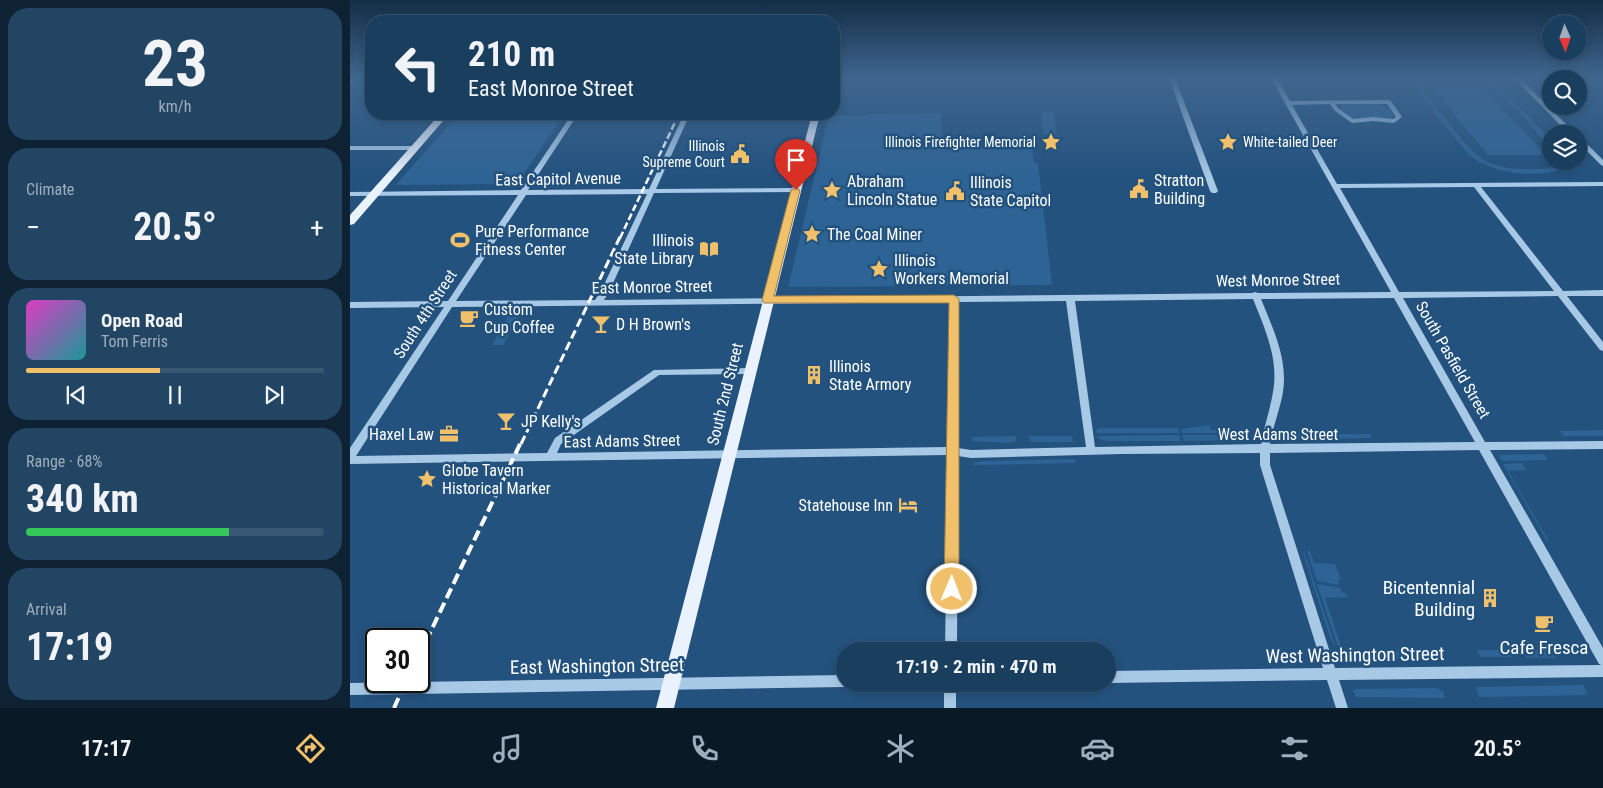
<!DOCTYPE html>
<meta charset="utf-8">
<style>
body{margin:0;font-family:"Roboto Condensed",sans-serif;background:#234564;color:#f1f3f6;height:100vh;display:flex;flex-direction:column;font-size:19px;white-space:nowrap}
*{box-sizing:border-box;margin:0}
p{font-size:16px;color:#9faebc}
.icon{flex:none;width:28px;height:28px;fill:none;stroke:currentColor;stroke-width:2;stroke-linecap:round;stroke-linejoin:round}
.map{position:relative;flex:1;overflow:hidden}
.panel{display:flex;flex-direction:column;gap:8px;padding:8px;background:#0e2234;width:350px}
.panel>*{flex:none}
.hud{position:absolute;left:15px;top:15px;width:475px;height:105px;border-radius:20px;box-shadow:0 2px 8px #0003,0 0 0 1px #385773;background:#1a3e5e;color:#f1f3f6;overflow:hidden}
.needle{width:32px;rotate:178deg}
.fabs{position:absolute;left:1192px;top:15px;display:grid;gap:10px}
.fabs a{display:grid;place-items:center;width:45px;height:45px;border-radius:50%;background:#1a3e5e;box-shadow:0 2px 8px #0003,0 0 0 1px #385773;font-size:25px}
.speed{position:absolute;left:15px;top:628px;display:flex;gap:10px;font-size:25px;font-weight:700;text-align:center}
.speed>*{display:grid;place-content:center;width:65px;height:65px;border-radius:50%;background:#1a3e5e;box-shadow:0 2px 8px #0003,0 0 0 1px #385773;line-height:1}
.speed .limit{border:2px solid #111;border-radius:8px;background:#fff;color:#111}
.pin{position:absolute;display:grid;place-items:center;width:42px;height:42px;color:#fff;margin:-51px -21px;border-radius:50% 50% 50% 0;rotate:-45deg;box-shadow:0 0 5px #0007}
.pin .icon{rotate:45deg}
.me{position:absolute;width:55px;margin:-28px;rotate:1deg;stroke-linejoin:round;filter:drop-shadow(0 0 4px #0008)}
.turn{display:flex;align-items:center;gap:18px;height:105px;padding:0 20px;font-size:22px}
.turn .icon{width:65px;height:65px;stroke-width:2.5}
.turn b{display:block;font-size:35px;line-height:42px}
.big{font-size:38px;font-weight:700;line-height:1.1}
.panel .widget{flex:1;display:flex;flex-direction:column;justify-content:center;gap:8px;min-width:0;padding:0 18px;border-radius:20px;background:#234564}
.panel .dial{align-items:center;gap:0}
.dial b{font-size:65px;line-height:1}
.song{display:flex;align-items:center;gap:15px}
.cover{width:60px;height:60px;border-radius:8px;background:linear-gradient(135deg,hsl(310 70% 55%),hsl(180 70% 35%))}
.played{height:5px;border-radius:2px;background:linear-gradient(90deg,#f1c06b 45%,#385773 45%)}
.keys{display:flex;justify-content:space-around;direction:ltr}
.heat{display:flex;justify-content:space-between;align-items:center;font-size:28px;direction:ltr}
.charge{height:8px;border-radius:4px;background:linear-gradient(90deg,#34c759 68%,#385773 0)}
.trip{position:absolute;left:486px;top:642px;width:280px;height:50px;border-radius:25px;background:#1a3e5e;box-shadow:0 2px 8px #0003,0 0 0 1px #385773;font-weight:700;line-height:50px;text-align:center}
.dock{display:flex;height:80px;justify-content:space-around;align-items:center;background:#0a1926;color:#9faebc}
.dock .icon{width:35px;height:35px}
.dock .on{color:#f1c06b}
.dock b{font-size:22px;color:#f1f3f6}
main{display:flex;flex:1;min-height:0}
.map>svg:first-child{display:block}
.green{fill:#2e6495}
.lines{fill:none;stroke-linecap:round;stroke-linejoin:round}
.minor{fill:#a8c9e6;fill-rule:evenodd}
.major{fill:#e9f2fd;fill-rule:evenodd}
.rail-far2{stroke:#fff;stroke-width:2.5;stroke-dasharray:7 3;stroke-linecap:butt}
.rail-far1{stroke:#fff;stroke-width:3;stroke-dasharray:9 4;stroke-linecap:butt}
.rail{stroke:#fff;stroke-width:4;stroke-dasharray:11 5;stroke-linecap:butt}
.route{fill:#f1c06b;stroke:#9d7d46}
.labels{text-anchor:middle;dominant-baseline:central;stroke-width:5;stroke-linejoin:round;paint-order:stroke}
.far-poi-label{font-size:14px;fill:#fff;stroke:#23527e;text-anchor:end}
.street-label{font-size:16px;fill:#fff;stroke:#23527e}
.poi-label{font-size:16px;fill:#fff;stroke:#23527e;text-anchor:start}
.near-poi-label{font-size:19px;fill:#fff;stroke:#23527e;text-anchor:end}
.near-street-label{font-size:19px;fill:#fff;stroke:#23527e}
</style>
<main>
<section class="panel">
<div class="widget dial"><b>23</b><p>km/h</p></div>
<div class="widget"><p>Climate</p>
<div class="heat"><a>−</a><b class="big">20.5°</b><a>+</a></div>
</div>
<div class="widget">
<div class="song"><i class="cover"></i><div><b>Open Road</b><p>Tom Ferris</p></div></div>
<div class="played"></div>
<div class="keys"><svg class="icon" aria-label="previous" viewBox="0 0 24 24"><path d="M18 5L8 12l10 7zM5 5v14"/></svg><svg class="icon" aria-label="pause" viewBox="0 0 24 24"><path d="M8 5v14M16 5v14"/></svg><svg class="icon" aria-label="next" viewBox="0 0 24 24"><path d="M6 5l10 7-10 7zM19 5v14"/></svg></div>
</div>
<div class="widget"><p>Range · 68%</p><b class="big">340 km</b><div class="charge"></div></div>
<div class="widget"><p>Arrival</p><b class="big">17:19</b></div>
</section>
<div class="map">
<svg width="1253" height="708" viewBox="0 0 1253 708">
<rect width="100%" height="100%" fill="#23527e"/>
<path class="green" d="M1070,78H1086L1075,81L1073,85L1074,91C1089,109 1118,153 1138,162C1153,169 1168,169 1183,169C1192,169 1203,170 1208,161H1221L1228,169H1214L1198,173L1171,174L1149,170L1129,162L1118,154L1067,91L1066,83Z
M1115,78H1141L1201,140V149C1178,124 1151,83 1115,78Z
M1082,88H1134L1196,155H1138Z
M991,104C1009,104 1036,97 1044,117L1041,119L1026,117L1003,119L989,108Z
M691,112H704L707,134H693Z
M591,113L592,148H682L684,163H688L702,285L438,287L479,115L515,116L516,114Z
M211,119L167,184L46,185L103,120Z
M158,316H169L153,345H142Z
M859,425L861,430H879V433H832L831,429Z
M750,428H828L829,433H747L746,430Z
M1253,430V436H1214L1209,431Z
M1020,434L1022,438L933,440L934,435Z
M829,435L831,441H757L749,439L748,436Z
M832,435H880L882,440L834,441Z
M666,436V441L660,443L622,441V437Z
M678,436H722L723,442H681Z
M1194,454L1198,460L1152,461L1149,456L1151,455Z
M725,459L726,463L623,465V463L632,461Z
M1172,463L1176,470L1158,471L1199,541H1197L1153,464Z
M954,551L986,648L980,637L953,553Z
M957,551H960L964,563L985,564L991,580H988L989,585L967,581Z
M967,584L990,588L992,593H996L998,597L975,598L992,649H989Z
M1127,650H1159L1163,657H1130Z
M1205,650V658H1176L1173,650Z
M1052,651L1054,657L1053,659L1029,660L1024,652Z
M1233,685L1238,695L1129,697L1126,687Z
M1087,688L1093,692L1095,698L1006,697L1003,690L1007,689Z"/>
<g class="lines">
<path class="minor" d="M819,78H825L868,191L866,193H862L860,191Z
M921,78H927L940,101L1039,100L1041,101L1052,117L1044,123L1023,121L1002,123L984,110L980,104L942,105L987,184L1253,182V186L1131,187L1213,291L1253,290V296H1217L1253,342V351L1250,350L1208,296L1053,298L1135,442L1253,441V449L1140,450L1253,648V677L989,680L998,708H986L977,680L758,683V671L973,668L910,465V453L771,454L621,458L608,456L607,651H595L598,455L0,464V448L94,307L0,308V302L98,301L168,195L0,196V192L171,190L222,114H228L178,190L299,189L334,114H340L306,189L446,188L450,190L446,192L304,193L259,292L254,300L902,293L905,292L908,293L1041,292ZM986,104H1037L1046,117L1043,119L1023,117L1003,119L988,108ZM1124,187L1204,291L1049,292L990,188ZM297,194L251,291L245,300L106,301L176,195ZM1044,298L1125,442L920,444C923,426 930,409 933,392C938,359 923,329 911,299ZM903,299C915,329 929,359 923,392C920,410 914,427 911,444L745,447L725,301ZM716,301L736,447L621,450L608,448V302ZM600,302L598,447L207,453L211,444L309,375L399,374L402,373L403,371L402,369L399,368L304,370L205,438L197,453L6,456L102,307ZM1129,450L1249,664L1251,665L985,668L920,465V453Z
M1164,78H1170L1226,134H1219Z
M104,114H217L204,118H106L103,116Z
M1229,137L1231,138L1253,160V166L1251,165L1229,143Z
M0,146H65L68,148L65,150H0Z
M495,675V684H500L495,687L0,695V683Z
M594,684H606V708H594Z"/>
<path class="major" d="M0,78H6L0,83Z
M90,114H99L4,224L0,225V215Z
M462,114H470L324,708H306Z"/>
<path class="rail-far2" d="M270,238L329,114"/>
<path class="rail-far1" d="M171,444L270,237"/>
<path class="rail" d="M69,656L171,442
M44,708L56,681"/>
</g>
<linearGradient id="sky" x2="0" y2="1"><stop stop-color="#132d45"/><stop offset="0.44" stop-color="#3f668f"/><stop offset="1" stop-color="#3f668f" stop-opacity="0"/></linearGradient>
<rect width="1253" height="177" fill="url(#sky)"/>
<path class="route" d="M446,188L450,190L424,296L604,295L609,299V589L607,594L602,596L597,594L594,589L599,303H414L412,300L441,190Z"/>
<defs>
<g id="sight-bare" transform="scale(1.5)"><path d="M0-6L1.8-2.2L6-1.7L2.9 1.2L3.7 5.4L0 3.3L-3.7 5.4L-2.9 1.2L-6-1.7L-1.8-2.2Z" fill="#f1c06b" stroke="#23527e" stroke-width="2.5" paint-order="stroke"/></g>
<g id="civic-bare" transform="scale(1.5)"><path d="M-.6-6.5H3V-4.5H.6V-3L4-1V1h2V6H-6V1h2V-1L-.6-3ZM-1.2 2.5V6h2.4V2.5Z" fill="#f1c06b" stroke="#23527e" stroke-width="2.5" paint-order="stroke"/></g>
<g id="stadium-bare" transform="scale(1.5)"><path d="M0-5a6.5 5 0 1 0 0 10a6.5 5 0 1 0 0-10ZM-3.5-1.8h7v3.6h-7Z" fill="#f1c06b" stroke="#23527e" stroke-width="2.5" paint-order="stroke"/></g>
<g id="library-bare" transform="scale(1.5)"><path d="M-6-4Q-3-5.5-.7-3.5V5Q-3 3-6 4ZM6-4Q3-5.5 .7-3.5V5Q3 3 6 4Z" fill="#f1c06b" stroke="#23527e" stroke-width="2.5" paint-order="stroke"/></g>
<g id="cafe-bare" transform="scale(1.5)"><path d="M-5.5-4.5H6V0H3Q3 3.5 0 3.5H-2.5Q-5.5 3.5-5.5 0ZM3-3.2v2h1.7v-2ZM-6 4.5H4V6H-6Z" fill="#f1c06b" stroke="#23527e" stroke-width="2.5" paint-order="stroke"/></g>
<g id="bar-bare" transform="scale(1.5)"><path d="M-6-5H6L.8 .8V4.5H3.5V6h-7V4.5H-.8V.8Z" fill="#f1c06b" stroke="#23527e" stroke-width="2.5" paint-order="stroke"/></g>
<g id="building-bare" transform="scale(1.5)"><path d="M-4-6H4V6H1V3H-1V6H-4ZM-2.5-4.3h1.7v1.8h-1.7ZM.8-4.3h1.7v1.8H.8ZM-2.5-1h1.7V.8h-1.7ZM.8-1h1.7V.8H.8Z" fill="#f1c06b" stroke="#23527e" stroke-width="2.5" paint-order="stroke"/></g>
<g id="office-bare" transform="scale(1.5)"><path d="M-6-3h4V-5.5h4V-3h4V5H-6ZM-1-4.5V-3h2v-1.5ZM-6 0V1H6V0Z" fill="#f1c06b" stroke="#23527e" stroke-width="2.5" paint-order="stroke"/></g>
<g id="hotel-bare" transform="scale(1.5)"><path d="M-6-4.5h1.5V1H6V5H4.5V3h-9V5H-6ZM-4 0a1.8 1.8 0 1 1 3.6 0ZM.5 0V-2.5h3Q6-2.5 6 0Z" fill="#f1c06b" stroke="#23527e" stroke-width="2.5" paint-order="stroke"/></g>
</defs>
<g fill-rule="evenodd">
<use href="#sight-bare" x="701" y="142"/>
<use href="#sight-bare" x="878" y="142"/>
<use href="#civic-bare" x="390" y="154"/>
<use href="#civic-bare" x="789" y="189"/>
<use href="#sight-bare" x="482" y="190"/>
<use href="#civic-bare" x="605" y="191"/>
<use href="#sight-bare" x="462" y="234"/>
<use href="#stadium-bare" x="110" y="240"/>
<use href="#library-bare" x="359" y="249"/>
<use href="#sight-bare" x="529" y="269"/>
<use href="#cafe-bare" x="119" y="318"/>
<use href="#bar-bare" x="251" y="324"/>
<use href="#building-bare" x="464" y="375"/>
<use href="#bar-bare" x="156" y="421"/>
<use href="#office-bare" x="99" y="434"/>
<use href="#sight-bare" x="77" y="479"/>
<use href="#hotel-bare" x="558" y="505"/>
<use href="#building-bare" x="1140" y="598"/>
<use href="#cafe-bare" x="1194" y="623"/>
</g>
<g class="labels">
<g class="far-poi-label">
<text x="686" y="142">Illinois Firefighter Memorial</text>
<text x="893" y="142" text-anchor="start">White-tailed Deer</text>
<text x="375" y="146">Illinois<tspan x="375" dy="16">Supreme Court</tspan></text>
</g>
<g class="street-label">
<text transform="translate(208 179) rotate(-1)">East Capitol Avenue</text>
<text transform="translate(928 280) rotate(-1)">West Monroe Street</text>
<text transform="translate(302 287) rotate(-1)">East Monroe Street</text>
<text transform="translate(75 314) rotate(-57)">South 4th Street</text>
<text transform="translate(1103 360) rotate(60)">South Pasfield Street</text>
<text transform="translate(375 394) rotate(-76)">South 2nd Street</text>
<text x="928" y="434">West Adams Street</text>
<text transform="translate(272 441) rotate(-1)">East Adams Street</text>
</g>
<g class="poi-label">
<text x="804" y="180">Stratton<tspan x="804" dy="18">Building</tspan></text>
<text x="497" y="181">Abraham<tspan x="497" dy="18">Lincoln Statue</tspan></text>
<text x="620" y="182">Illinois<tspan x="620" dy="18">State Capitol</tspan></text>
<text x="125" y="231">Pure Performance<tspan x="125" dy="18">Fitness Center</tspan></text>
<text x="477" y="234">The Coal Miner</text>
<text x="344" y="240" text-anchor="end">Illinois<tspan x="344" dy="18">State Library</tspan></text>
<text x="544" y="260">Illinois<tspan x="544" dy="18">Workers Memorial</tspan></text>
<text x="134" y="309">Custom<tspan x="134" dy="18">Cup Coffee</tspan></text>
<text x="266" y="324">D H Brown's</text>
<text x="479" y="366">Illinois<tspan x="479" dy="18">State Armory</tspan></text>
<text x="171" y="421">JP Kelly's</text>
<text x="84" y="434" text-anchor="end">Haxel Law</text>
<text x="92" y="470">Globe Tavern<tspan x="92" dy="18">Historical Marker</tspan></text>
<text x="543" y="505" text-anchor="end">Statehouse Inn</text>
</g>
<g class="near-poi-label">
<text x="1125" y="587">Bicentennial<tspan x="1125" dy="22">Building</tspan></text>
<text x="1194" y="647" text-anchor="middle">Cafe Fresca</text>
</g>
<g class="near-street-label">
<text transform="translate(1005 655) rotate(-1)">West Washington Street</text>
<text transform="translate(247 666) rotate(-1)">East Washington Street</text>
</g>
</g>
</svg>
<div class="fabs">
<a><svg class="needle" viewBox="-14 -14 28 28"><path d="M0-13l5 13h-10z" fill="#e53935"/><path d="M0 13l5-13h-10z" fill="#9faebc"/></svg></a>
<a><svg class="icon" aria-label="search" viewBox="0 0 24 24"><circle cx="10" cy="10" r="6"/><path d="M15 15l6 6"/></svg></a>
<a><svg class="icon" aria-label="layers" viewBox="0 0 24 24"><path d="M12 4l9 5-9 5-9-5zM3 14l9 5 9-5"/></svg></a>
</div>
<div class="speed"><div class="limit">30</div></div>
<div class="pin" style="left:446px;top:190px;background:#d93025"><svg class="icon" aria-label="arrive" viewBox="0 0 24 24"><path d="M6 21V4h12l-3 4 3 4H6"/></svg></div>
<svg class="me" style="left:602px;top:589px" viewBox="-20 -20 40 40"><circle r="17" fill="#f1c06b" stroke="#fff" stroke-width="3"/><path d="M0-11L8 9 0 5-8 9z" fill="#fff"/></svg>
<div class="trip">17:19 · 2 min · 470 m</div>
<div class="hud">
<div class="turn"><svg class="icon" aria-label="left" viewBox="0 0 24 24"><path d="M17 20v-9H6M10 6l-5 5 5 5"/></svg><div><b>210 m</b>East Monroe Street</div></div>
</div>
</div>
</main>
<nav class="dock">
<b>17:17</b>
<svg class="icon on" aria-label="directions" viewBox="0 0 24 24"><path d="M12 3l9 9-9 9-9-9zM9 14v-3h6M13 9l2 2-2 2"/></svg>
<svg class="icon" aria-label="music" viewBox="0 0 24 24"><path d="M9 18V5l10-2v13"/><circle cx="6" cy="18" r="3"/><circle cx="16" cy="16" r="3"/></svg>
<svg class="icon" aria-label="phone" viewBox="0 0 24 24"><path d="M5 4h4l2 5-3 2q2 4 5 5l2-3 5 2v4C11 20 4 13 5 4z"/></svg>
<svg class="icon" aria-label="climate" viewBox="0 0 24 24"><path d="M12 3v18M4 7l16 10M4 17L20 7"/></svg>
<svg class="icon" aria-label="car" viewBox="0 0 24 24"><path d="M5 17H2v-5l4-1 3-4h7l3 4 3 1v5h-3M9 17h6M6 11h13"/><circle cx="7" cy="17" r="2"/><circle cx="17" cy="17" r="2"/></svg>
<svg class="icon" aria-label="filters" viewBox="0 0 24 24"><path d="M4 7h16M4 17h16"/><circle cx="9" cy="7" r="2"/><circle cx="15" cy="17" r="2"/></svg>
<b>20.5°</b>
</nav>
